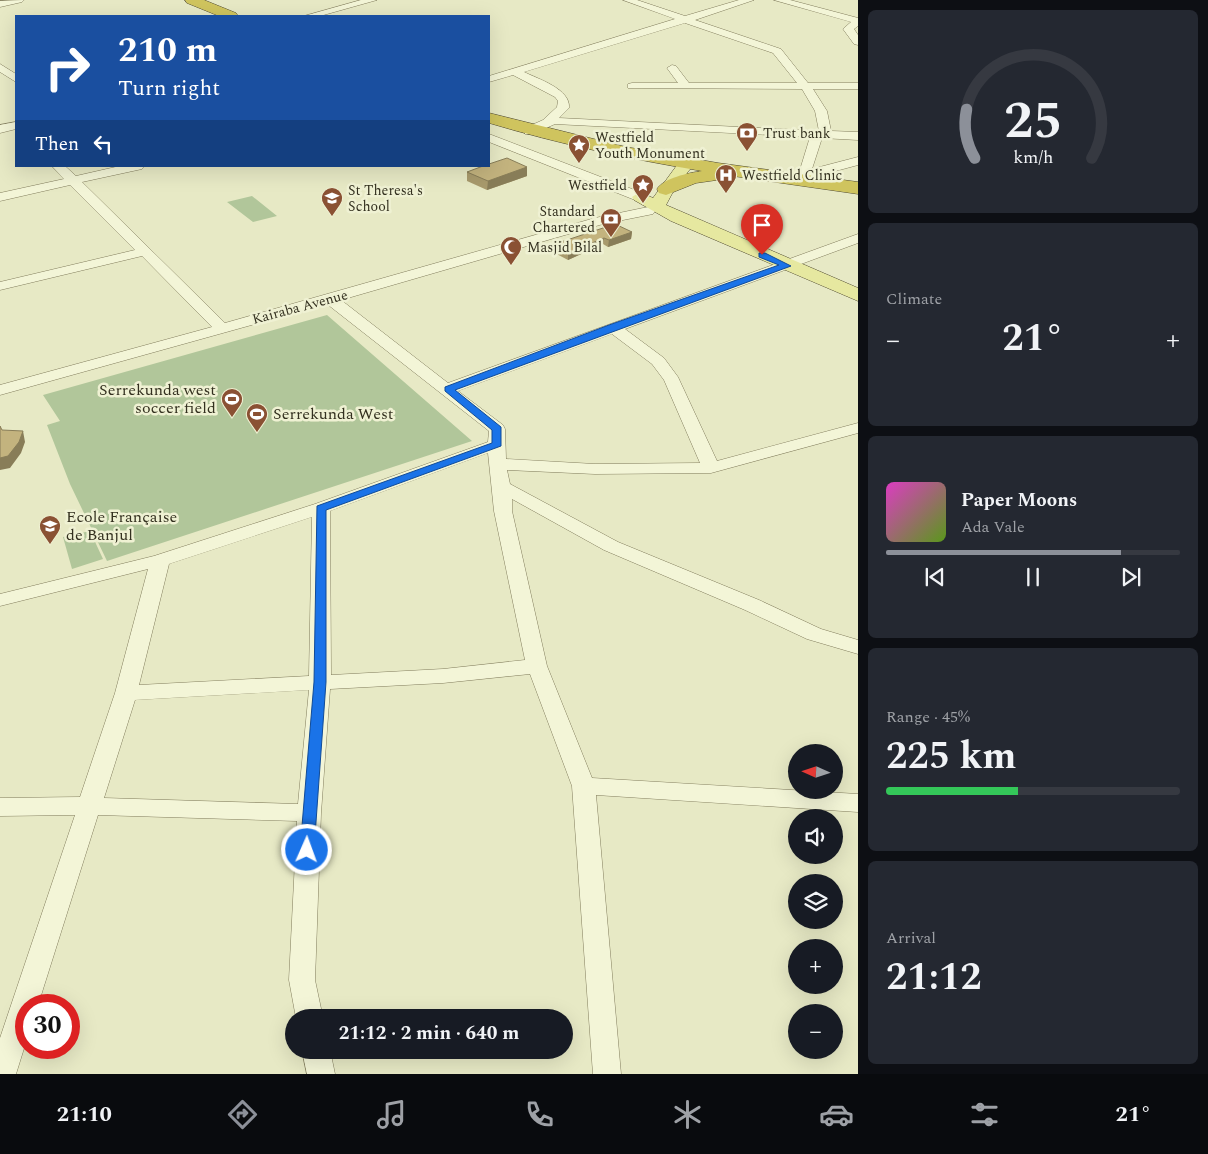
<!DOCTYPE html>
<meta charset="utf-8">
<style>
body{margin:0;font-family:Spectral,serif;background:#242831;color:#f1f3f6;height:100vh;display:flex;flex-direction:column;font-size:19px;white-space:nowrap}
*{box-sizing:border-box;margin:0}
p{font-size:16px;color:#9ea1a6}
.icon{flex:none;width:28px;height:28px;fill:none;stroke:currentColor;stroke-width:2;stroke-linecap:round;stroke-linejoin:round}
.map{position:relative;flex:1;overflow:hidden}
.details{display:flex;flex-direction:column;gap:10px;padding:10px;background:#0d0f14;width:350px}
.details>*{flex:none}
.banner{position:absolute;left:15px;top:15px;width:475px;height:152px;border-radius:0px;box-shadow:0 5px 20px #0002;background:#1a4fa0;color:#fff;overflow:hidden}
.needle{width:32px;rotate:273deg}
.fabs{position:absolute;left:788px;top:744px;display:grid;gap:10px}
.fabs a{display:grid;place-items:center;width:55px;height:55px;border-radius:50%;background:#171b24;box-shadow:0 5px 20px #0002;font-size:25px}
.speed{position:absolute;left:15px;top:994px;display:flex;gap:10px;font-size:25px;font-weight:700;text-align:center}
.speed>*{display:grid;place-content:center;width:65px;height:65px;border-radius:50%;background:#171b24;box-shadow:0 5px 20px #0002;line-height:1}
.speed .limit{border:8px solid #d22;background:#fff;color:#111}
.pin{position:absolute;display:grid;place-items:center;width:42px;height:42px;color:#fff;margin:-51px -21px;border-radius:50% 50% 50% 0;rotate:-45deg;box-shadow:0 0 5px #0007}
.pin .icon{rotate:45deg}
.me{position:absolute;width:55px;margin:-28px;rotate:2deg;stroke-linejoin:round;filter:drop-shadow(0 0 4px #0008)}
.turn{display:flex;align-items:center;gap:18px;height:105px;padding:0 20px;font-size:22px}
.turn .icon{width:65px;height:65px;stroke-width:2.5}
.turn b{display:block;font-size:35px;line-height:42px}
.then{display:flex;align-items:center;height:48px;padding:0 20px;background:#0003;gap:10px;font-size:19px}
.big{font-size:38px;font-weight:700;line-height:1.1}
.details .widget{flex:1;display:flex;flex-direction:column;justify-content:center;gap:8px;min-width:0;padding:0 18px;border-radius:8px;background:#242831}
.details .dial{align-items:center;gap:0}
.dial svg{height:130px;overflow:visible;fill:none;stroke:#363941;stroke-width:7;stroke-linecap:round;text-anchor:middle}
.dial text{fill:#f1f3f6;stroke:none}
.song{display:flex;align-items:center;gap:15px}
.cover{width:60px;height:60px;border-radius:8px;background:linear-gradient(135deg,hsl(310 70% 55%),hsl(90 70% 35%))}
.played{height:5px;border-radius:2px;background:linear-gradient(90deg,#8c9099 80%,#363941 80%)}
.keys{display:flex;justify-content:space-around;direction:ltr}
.heat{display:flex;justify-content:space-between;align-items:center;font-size:28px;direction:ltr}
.charge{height:8px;border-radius:4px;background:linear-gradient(90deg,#34c759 45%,#363941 0)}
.trip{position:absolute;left:285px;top:1009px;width:288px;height:50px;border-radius:25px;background:#171b24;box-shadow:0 5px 20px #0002;font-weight:700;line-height:50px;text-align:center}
.tab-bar{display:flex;height:80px;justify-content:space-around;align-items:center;background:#090b0e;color:#9ea1a6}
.tab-bar .icon{width:35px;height:35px}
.tab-bar .selected{color:#8c9099}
.tab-bar b{font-size:22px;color:#f1f3f6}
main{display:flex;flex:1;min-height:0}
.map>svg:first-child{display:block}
.green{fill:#b1c69a}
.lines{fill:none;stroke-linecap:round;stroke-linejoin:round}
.minor-casing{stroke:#827d5d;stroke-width:1}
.major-casing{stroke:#504a31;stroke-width:1}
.highway-casing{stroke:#504a31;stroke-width:1}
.minor{fill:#f3f5d7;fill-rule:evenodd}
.major{fill:#e6e8a0;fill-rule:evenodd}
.highway{fill:#cfc45e;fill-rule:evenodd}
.wall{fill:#a89a6c}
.shaded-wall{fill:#887d58}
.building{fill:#c3b37e;stroke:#887d58}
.route{fill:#1a73e8;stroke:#114b97}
.labels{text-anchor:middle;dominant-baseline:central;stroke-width:5;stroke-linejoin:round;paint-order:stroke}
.far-poi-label{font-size:14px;fill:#33301f;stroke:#eff1d3;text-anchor:start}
.far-street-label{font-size:14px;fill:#33301f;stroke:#eff1d3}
.poi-label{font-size:16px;fill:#33301f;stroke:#eff1d3;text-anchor:start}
</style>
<main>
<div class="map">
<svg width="858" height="1074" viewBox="0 0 858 1074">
<rect width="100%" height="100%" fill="#e7e9c5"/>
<path class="green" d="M252,196L277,216L253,222L227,202Z
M327,315L472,441L107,561L70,484L47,425L60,421L43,395Z
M90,531L103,559L72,569L63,537Z"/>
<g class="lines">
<g class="minor-casing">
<path id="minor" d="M24,0L22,2L0,7V1Z
M361,0H377L320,16H304Z
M623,0H637L685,16L739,0H754L695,20L781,49L808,83H858V89H813L827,111L831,131L858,132V140L822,138L812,169L858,157V165L791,183L785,179L799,173L810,137L555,124L533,134H525V128L543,120L557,107L558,101L555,97L513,75L489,82V76L675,19ZM685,23L773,53L797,83H689L676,66L672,65L667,68L678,83H632L628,84V88L802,89L815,111L819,131L559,118L569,108C571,89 538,79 524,72Z
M774,0H790L858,18V26L854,29L858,35V45L854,44L843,29L851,22Z
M0,64L16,74V82L0,72Z
M16,122V129L0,133V125Z
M489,134L645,194L646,197L640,201L635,200L489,142Z
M52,166H65L76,176L120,166H144L142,169L82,182L225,323L595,218L648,207L653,208L655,211L653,214L603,224L341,300L448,383L858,234V243L625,329L664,358L678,377L717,461L858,423V433L711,473L595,474L507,470L510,484L618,542L759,600L821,629L858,640V654L807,639L745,610L604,550L512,499V511L547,666L592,778L858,794V812L596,795L621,1074H593L572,786L530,674L443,683L330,689L321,813L315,980L323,1018H296L289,980L297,821L98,815L38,1005H26V1042L16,1074H0V1038L75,815L0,816V798L80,797L115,693L148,569L0,606V594L154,556L315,504L488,442L489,431L327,304L0,395V385L212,327L142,256L0,290V282L135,250L70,185L0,201V193L64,179ZM612,334L652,364L664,380L700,463L595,464L506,459L505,429L503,425L458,391ZM488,453L494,511L525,660L443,669L331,675L330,511ZM312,517L309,676L139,685L169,564ZM309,690L298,804L104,798L135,700Z
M302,1050H330L335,1074H307Z"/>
</g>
<g class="major-casing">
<path id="major" d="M686,159L694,164L674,190L666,205L858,288V301L671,221L634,200L632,197L640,192L653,198L680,161Z"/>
</g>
<g class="highway-casing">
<path id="highway" d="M185,0H204L236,13L238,16H219L187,3Z
M489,113L626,147L718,163L858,182V194L726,175L724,179L696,183L666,195L659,193L657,189C664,178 688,173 702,171C630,159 559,144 489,123Z"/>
</g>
<use href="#minor" class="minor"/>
<use href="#major" class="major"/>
<use href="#highway" class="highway"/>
</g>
<path class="wall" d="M527,167V176L487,190L467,181V172Z
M632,232L631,239L608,247L603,244L568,260L551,251L552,245Z"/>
<path class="shaded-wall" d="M527,167V176L487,190L488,181Z
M632,232L631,239L608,247L609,240Z
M604,238L603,244L568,260V253Z
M23,431L25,442L21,453L10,468L0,470V458Z"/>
<path class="building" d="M507,158L527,167L488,181L467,172L483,166H489V164Z
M615,224L632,232L609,240L604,238L568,253L552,245Z
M0,426L2,430L23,431L19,442L8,456L0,458Z"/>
<path class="route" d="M759,253H765L791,266L455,390L501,427V446L326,510V682L314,850L312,854H302L300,850L314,682L317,506L492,443V430L445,391V387L609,325L779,265L759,257Z"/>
<defs>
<g id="bank-pin" transform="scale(1.125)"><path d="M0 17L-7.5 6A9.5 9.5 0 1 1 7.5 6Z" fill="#8a5133" stroke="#eff1d3"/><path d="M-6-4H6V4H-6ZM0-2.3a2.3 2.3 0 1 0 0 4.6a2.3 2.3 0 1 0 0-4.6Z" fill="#fff"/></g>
<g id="sight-pin" transform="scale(1.125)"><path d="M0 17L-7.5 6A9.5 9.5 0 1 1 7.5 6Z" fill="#8a5133" stroke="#eff1d3"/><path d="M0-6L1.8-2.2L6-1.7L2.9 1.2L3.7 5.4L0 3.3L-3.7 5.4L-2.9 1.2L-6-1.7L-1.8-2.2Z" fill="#fff"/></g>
<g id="hospital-pin" transform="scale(1.125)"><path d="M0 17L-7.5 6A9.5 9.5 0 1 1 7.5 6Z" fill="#8a5133" stroke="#eff1d3"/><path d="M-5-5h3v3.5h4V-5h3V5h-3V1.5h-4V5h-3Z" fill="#fff"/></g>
<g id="school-pin" transform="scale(1.125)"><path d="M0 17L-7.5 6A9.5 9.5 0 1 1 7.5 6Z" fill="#8a5133" stroke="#eff1d3"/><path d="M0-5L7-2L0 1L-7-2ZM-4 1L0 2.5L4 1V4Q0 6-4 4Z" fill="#fff"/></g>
<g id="mosque-pin" transform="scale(1.125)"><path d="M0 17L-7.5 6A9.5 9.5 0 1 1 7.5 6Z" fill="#8a5133" stroke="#eff1d3"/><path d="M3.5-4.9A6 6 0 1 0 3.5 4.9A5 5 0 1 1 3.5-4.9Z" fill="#fff"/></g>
<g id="stadium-pin" transform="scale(1.125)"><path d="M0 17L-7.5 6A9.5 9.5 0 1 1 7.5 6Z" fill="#8a5133" stroke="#eff1d3"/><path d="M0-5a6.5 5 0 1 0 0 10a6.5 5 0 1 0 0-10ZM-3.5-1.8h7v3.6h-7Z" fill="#fff"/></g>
</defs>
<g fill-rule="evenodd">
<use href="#bank-pin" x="747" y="133"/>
<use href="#sight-pin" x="579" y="145"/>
<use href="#hospital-pin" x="726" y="175"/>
<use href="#sight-pin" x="643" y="185"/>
<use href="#school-pin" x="332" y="198"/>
<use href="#bank-pin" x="611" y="219"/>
<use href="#mosque-pin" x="511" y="247"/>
<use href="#stadium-pin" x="232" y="399"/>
<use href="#stadium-pin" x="257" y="414"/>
<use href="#school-pin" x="50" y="526"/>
</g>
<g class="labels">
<g class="far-poi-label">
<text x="763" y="133">Trust bank</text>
<text x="595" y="137">Westfield<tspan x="595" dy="16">Youth Monument</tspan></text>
<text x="742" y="175">Westfield Clinic</text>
<text x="627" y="185" text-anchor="end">Westfield</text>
<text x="348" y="190">St Theresa's<tspan x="348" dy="16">School</tspan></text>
<text x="595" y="211" text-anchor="end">Standard<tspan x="595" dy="16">Chartered</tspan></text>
<text x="527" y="247">Masjid Bilal</text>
</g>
<g class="far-street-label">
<text transform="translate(300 307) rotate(-15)">Kairaba Avenue</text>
</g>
<g class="poi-label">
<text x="216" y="390" text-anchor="end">Serrekunda west<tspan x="216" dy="18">soccer field</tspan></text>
<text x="273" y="414">Serrekunda West</text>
<text x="66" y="517">Ecole Française<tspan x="66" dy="18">de Banjul</tspan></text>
</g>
</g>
</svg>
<div class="fabs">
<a><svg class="needle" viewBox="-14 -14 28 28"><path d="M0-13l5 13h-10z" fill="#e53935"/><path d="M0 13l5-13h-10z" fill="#9ea1a6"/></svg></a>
<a><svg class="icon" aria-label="sound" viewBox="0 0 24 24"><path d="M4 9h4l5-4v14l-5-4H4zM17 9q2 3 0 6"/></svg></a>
<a><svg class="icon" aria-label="layers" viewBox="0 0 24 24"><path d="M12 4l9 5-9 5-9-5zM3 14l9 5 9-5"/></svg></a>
<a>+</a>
<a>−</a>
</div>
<div class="speed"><div class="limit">30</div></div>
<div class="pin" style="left:762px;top:255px;background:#d93025"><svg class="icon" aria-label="arrive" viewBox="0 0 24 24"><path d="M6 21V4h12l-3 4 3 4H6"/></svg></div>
<svg class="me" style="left:307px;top:850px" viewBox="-20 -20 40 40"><circle r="17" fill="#1a73e8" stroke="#fff" stroke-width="3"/><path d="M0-11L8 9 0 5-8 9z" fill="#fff"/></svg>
<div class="trip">21:12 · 2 min · 640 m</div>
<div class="banner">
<div class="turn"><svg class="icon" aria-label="right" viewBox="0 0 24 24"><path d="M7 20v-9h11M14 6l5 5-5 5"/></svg><div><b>210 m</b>Turn right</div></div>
<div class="then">Then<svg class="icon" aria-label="left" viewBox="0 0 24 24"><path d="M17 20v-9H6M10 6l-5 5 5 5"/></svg></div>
</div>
</div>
<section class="details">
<div class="widget dial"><svg viewBox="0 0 100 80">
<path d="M14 69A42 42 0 1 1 86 69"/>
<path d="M14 69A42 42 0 0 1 9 39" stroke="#8c9099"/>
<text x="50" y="56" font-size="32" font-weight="700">25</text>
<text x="50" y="72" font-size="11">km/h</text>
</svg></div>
<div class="widget"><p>Climate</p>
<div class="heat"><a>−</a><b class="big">21°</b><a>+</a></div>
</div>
<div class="widget">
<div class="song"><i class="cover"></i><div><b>Paper Moons</b><p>Ada Vale</p></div></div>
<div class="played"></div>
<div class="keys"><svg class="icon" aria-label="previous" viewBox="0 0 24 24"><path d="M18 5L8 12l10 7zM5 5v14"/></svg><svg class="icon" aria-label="pause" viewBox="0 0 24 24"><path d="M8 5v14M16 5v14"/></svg><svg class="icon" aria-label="next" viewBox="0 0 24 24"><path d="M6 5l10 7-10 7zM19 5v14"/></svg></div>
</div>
<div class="widget"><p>Range · 45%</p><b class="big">225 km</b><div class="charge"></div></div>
<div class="widget"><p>Arrival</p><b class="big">21:12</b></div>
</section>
</main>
<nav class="tab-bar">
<b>21:10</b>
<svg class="icon selected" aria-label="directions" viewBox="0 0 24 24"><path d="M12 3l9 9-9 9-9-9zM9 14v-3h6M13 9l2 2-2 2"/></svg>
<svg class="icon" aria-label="music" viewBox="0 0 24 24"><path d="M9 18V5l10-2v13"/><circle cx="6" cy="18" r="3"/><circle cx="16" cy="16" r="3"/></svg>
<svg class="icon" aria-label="phone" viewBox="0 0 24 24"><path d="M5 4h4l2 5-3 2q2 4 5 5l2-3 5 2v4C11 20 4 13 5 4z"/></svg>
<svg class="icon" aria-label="climate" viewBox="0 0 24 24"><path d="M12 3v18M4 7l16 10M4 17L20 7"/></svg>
<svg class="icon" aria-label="car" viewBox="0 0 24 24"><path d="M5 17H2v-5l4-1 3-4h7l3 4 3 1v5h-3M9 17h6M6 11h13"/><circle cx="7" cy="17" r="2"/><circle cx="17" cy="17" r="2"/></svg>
<svg class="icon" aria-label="filters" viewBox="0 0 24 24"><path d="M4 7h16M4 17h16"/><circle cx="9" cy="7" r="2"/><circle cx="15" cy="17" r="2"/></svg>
<b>21°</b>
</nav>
